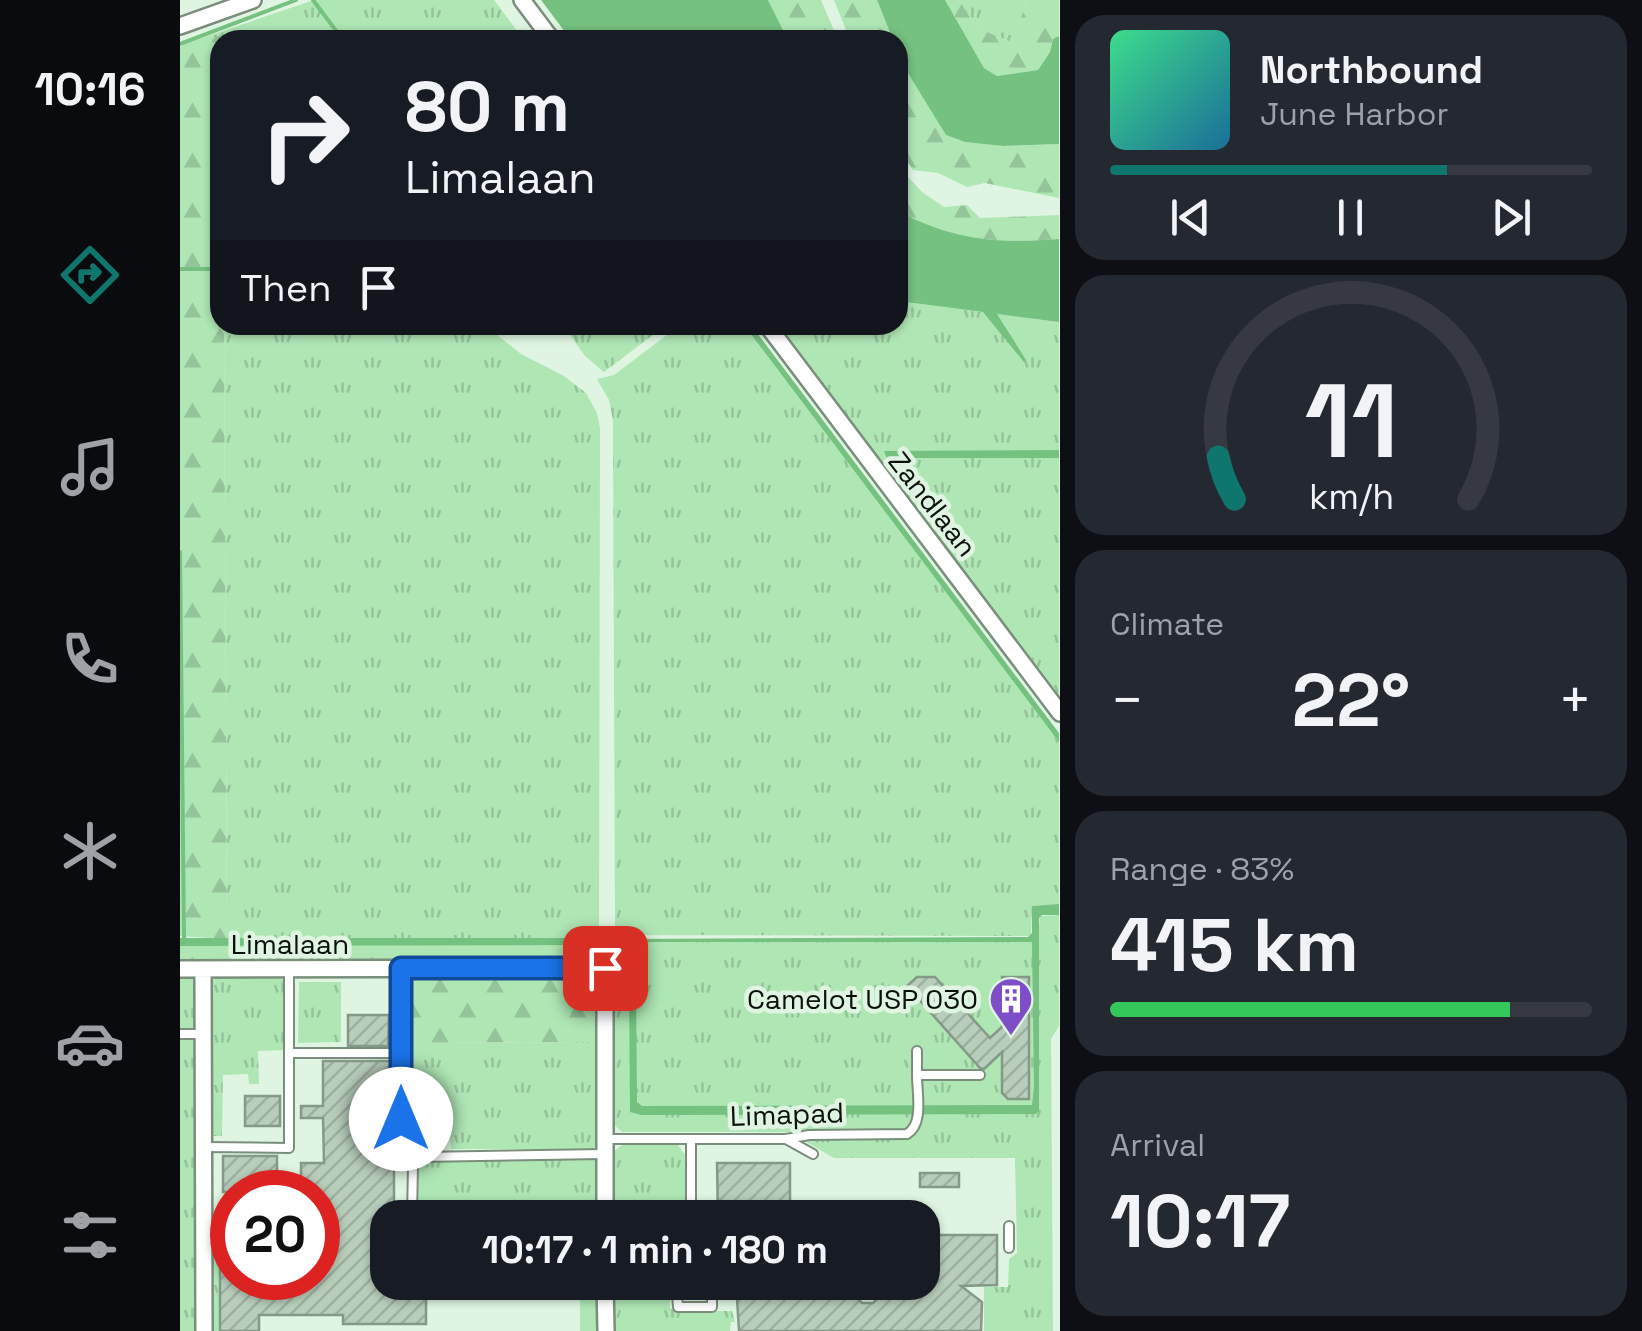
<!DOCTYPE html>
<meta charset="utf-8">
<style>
body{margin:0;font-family:"Space Grotesk",sans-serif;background:#242831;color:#f1f3f6;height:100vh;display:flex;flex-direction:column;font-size:38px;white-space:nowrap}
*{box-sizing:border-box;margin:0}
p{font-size:32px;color:#9ea1a6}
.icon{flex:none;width:55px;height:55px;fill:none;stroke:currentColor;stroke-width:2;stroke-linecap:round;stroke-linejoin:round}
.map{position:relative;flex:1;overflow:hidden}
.details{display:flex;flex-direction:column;gap:15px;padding:15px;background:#0d0f14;width:582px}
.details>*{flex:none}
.banner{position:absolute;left:30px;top:30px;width:698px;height:305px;border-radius:30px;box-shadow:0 2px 8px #0004;background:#171b24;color:#f1f3f6;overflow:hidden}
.speed{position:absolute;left:30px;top:1170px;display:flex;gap:20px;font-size:50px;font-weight:700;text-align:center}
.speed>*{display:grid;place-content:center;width:130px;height:130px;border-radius:50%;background:#171b24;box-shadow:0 2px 8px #0004;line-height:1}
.speed .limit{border:15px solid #d22;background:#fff;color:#111}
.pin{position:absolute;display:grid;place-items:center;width:85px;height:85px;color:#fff;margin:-42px;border-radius:20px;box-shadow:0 5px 15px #0006}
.me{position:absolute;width:110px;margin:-55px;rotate:0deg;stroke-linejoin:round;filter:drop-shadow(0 0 8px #0008)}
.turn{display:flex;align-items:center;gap:35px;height:210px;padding:0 30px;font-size:45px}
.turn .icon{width:130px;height:130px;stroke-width:2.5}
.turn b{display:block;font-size:70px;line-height:85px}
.then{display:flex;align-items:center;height:95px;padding:0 30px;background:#0003;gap:20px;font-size:38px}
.big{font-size:75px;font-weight:600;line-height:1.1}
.details .card{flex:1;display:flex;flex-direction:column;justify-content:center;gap:15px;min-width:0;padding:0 35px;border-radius:30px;background:#242831}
.details .dial{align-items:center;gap:0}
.dial svg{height:260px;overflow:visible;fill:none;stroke:#363941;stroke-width:7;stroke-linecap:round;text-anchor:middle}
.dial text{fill:#f1f3f6;stroke:none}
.song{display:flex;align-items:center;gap:30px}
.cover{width:120px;height:120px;border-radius:15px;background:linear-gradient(135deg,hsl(150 70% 55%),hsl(200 70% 35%))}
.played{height:10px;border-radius:5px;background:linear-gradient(90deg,#0f766e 70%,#363941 70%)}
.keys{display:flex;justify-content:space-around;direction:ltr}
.heat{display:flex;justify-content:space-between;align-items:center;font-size:55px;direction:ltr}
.charge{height:15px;border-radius:8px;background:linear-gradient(90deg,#34c759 83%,#363941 0)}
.trip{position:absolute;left:190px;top:1200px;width:570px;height:100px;border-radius:30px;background:#171b24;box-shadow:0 2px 8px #0004;font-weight:600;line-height:100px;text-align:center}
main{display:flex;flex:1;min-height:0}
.tab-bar{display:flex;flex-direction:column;width:180px;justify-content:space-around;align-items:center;background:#090b0e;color:#9ea1a6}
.tab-bar .icon{width:70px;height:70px}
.tab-bar .selected{color:#0f766e}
.tab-bar b{font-size:45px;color:#f1f3f6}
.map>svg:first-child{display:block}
.grass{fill:url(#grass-tufts)}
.forest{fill:url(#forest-firs)}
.water{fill:#74c180}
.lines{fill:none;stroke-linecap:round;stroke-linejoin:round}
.stream{stroke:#74c180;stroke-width:4}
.building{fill:url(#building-hatch);stroke:#849986;stroke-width:2.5}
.lane-casing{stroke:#7a8e7c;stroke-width:12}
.street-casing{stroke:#7a8e7c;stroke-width:20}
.lane{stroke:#fff;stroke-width:8}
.street{stroke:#fff;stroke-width:15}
.route-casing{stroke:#114b97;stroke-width:25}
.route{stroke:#1a73e8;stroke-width:18}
.labels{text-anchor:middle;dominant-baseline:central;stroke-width:9;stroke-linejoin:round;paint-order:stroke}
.street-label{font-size:28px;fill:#0a110b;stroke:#dff5e1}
.poi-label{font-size:28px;fill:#0a110b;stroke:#dff5e1;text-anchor:end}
</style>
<main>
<nav class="tab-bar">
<b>10:16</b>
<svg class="icon selected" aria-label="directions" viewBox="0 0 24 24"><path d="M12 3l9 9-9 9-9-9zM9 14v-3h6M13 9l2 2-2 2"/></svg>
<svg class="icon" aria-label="music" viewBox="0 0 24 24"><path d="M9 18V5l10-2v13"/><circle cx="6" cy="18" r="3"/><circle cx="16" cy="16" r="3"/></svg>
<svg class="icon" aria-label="phone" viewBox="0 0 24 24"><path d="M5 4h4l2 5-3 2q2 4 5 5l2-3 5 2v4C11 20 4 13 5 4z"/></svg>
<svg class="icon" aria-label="climate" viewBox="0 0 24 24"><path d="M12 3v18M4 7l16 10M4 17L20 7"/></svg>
<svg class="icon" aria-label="car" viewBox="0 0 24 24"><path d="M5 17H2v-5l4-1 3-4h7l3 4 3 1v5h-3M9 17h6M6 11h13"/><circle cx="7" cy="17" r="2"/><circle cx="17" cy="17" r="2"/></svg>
<svg class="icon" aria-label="filters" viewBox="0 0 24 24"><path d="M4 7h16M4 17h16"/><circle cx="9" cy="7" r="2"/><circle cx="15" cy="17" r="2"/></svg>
</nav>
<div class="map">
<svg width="880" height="1331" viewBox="0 0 880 1331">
<defs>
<pattern id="grass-tufts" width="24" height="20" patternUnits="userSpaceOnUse" patternTransform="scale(2.5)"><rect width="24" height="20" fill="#aee6b4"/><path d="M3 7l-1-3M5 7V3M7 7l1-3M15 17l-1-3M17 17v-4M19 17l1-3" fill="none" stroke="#94c499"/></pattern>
<pattern id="forest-firs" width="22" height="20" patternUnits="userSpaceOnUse" patternTransform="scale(2.5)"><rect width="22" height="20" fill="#aee6b4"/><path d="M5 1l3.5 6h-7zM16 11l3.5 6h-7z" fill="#94c499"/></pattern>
<pattern id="building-hatch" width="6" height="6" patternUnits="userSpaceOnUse" patternTransform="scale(2.5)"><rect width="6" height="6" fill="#b8cdba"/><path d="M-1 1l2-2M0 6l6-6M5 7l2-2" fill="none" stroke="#9daf9f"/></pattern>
</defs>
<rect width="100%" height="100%" fill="#dff5e1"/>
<path class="grass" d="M134,0H314L344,40H43V35L0,54V47L4,44Z
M779,0H847L833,41H828L796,27Z
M718,301L879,322V702L597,325H718Z
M44,325H305L341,354L384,376L406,393L417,413L420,428L419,959L415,964H0V946H18L47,935Z
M383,325H486L424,372L405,356Z
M500,325H564L879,742V904L852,906L851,936L435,935L433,421L429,400L417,379L434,375Z
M879,915V1026L871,1039L873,1331H804V1287H828L829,1259L837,1253L835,1158H654L609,1132H442L432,1123L431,972L436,968L435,941L858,942L860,916Z
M79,975L103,979V1050L78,1051L79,1084H69L68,1074L43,1075L42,1136H30V982L39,976Z
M0,977H14L18,982L19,1331H0Z
M119,982H161V1042L118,1043Z
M418,1042L419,1143L413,1149H271L269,1127H253L252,1135L241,1134V1124H231V1043Z
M442,1145H498L506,1156L505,1217L432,1218L431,1159L433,1152Z
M250,1159H415L419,1164V1217L238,1218L239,1167L243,1160Z
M31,1243H43V1251L40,1252V1331H31Z
M400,1283H419L420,1331H400Z
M432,1283H490V1308L495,1311H552L555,1322H551L550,1331H432Z"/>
<path class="forest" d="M588,0H641L658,40H608Z
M654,0H697L713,40H670Z
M765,0H779L796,27L828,41L833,40L847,0H879V36L873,39L870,52L858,70L817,76L804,68Z
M43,34V40H40V325H44L47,936L44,939L0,936V54Z
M718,52L766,135L785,142L823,146L879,144V198L805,183L787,187L758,173L733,170L718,148Z
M718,166L742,192L764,207L787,205L800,218L879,215V239C817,244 773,240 718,211Z
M412,975L419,983L418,1042L231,1043L230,987L234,979L241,976Z"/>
<path class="water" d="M361,0H588L608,40H391Z
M697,0H765L804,68L817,76L858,70L870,52L873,39L879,36V144L823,146L785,142L766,135L720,60L718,40H713Z
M718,211C773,240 817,244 879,239V322L817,314L846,360L844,362L803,312L718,301Z
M564,325H571L879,733V742Z
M879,450V458H707L704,451Z
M879,904V915H862L859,918V1112L855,1114L462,1115L450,1112L449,981H456L457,1102L462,1106L852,1105L854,1087L852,942H440L438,939L848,937L852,933V906Z
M0,938H413V945H403L18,946H0Z"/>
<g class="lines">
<path class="stream" d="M133,0L163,40
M0,44L116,0
M0,269H40
M0,552L4,938"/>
</g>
<path class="building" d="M737,977H755L810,1038L822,1027V977H849V1099H828L822,1093V1052L804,1069L800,1068L727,986Z
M168,1015H209L208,1046H168Z
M143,1061H214V1218H208V1282H246V1324H163V1315H79V1331H40V1251H52V1278H138V1192H121V1163H144L143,1118H121V1106H143Z
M65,1096H100V1126H65Z
M43,1156H97V1192H43Z
M537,1163H610V1218H538Z
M740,1173H779V1187H740Z
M742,1235H817V1285L781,1286L802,1302L801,1331H559L556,1282H667V1296H676L682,1303H693L700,1296V1282H742Z"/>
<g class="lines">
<g class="lane-casing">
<path id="lane" d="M221,969V1152
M0,1034H23
M109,1053H221
M737,1075V1051
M425,1139H606L629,1135L727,1134C744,1124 737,1094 737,1075H800
M606,1139L633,1154
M23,1147L109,1148V969
M232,1218L233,1165L239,1157L424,1154
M511,1218V1139
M829,1248V1226
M496,1282L498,1307H532V1282"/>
</g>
<g class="street-casing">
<path id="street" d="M342,0L372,40
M0,26L73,0
M587,325L880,713
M0,969L425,968V1218
M23,969L24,1331
M425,1282L426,1331"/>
</g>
<use href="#lane" class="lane"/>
<use href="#street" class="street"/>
</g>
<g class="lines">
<g class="route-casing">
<path id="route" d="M221,1119V968H425"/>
</g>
<use href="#route" class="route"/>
</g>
<defs>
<g id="building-pin" transform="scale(2.25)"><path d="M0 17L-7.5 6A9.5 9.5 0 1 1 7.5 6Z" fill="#7d4ec7" stroke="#dff5e1"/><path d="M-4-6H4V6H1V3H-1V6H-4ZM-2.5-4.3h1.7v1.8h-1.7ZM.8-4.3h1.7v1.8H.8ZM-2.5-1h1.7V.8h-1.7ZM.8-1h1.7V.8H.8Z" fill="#fff"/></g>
</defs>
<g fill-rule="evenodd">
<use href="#building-pin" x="831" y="999"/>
</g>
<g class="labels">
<g class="street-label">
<text transform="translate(753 504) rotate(52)">Zandlaan</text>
<text x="110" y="944">Limalaan</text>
<text transform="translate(607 1114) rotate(-2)">Limapad</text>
</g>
<g class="poi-label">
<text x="798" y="999">Camelot USP 030</text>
</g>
</g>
</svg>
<div class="speed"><div class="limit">20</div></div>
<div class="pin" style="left:425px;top:968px;background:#d93025"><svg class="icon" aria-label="arrive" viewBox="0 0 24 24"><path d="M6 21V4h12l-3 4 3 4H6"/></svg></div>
<svg class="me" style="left:221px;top:1119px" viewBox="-20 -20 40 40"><circle r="19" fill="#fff"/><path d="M0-13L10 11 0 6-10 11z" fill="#1a73e8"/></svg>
<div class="trip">10:17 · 1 min · 180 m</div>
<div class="banner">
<div class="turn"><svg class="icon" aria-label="right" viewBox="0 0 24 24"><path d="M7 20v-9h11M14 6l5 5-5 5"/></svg><div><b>80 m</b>Limalaan</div></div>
<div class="then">Then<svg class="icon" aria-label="arrive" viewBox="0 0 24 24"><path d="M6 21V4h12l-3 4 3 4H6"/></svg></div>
</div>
</div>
<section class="details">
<div class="card">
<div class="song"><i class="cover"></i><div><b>Northbound</b><p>June Harbor</p></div></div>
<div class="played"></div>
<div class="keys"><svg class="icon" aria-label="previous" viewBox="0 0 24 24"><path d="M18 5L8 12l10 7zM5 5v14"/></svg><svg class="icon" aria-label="pause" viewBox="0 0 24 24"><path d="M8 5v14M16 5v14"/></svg><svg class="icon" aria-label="next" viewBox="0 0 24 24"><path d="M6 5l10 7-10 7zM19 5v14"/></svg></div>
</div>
<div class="card dial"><svg viewBox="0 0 100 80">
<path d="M14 69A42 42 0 1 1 86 69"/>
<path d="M14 69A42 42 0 0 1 9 56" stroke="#0f766e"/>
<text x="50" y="56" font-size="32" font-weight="700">11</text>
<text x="50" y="72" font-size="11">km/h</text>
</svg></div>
<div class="card"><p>Climate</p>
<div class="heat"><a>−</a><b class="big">22°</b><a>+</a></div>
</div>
<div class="card"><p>Range · 83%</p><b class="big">415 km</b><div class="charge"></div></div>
<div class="card"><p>Arrival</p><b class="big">10:17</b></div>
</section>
</main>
